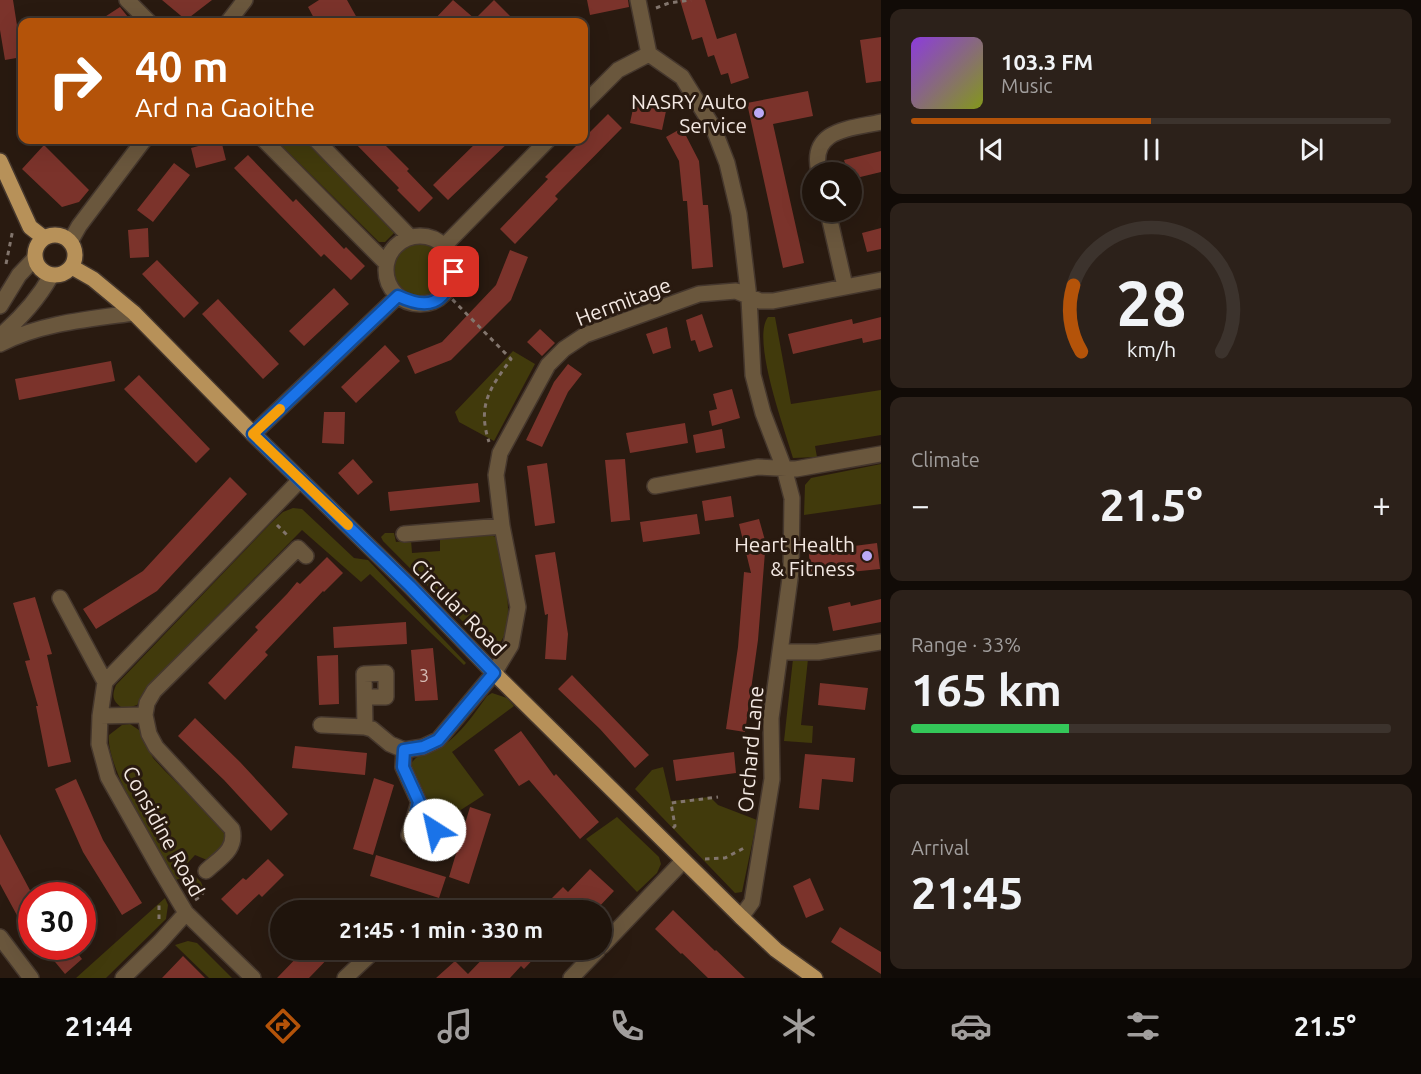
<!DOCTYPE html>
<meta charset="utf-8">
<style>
body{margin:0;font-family:Ubuntu,sans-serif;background:#2c211a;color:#f1f3f6;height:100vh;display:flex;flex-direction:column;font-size:22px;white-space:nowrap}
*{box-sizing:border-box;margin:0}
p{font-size:20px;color:#a19e9d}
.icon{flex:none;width:33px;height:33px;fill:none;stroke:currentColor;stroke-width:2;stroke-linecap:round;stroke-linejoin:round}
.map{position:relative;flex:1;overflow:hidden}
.panel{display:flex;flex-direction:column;gap:9px;padding:9px;background:#110b07;width:540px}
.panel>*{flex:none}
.banner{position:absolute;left:18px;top:18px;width:570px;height:126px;border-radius:12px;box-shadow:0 6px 24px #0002,0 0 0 2px #3c332d;background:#b45309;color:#fff;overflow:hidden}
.tools{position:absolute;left:802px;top:162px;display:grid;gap:12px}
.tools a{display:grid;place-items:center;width:60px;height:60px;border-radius:50%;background:#1f140c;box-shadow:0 6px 24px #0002,0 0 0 2px #3c332d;font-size:30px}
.speed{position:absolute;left:18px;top:882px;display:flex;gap:12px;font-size:30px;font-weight:700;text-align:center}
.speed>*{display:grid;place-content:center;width:78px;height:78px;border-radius:50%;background:#1f140c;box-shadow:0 6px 24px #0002,0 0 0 2px #3c332d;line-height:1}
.speed .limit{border:9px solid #d22;background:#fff;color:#111}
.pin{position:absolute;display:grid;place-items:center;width:51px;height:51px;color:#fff;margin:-26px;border-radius:12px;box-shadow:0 3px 9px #0006}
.me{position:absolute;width:66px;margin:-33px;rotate:325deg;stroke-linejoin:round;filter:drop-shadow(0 0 4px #0008)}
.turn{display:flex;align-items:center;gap:21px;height:126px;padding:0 18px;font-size:27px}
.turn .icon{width:78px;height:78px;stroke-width:2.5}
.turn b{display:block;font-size:42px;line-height:51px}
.big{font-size:45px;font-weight:700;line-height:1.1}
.panel .tile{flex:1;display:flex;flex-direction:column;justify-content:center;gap:9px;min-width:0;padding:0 21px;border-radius:12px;background:#2c211a}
.panel .dial{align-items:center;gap:0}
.dial svg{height:156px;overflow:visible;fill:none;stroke:#3c332d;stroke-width:7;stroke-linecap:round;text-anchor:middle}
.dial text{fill:#f1f3f6;stroke:none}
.song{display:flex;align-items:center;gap:18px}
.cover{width:72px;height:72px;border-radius:9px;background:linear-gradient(135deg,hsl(270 70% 55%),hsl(70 70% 35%))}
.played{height:6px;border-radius:3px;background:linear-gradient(90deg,#b45309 50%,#3c332d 50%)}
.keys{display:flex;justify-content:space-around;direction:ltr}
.heat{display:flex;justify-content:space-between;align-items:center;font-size:33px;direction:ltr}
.charge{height:9px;border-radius:4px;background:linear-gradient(90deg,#34c759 33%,#3c332d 0)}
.trip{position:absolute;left:270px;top:900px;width:342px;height:60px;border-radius:30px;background:#1f140c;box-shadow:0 6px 24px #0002,0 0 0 2px #3c332d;font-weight:700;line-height:60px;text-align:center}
.tabs{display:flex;height:96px;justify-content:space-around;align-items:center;background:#0c0805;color:#a19e9d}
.tabs .icon{width:42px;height:42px}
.tabs .active{color:#b45309}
.tabs b{font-size:27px;color:#f1f3f6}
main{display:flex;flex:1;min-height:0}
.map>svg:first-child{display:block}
.green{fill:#413a0c}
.building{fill:#7b332b}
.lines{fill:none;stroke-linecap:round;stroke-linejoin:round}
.minor-casing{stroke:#45372d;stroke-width:18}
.major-casing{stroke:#45372d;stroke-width:18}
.path{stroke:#82756d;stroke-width:3;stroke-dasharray:4.5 4.5;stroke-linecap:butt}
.minor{stroke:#6a573d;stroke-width:15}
.major{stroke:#b79159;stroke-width:15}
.route-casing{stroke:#114b97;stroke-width:15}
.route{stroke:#1a73e8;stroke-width:10}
.slow{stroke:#f59e0b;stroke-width:10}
.poi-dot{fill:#bbaaf6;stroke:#291a10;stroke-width:2}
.labels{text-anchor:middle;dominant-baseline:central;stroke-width:6;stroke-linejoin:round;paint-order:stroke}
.number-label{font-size:18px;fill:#d5bbb4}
.poi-label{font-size:21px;fill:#f3e8e2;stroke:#291a10;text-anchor:end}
.street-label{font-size:21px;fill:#f3e8e2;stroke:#291a10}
</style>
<main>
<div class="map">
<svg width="881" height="978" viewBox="0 0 881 978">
<rect width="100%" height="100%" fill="#291a10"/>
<path class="green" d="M276,140H304L393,227L394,233L385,242H379Z
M394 269a27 27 0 1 1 54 0a27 27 0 1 1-54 0Z
M768,317H775L791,404L881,390V435L815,446L817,457L793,458C785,430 751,339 768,317Z
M513,351L535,364L494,441L459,422L455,412Z
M881,464V504L804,515L805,485L811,478Z
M293,508L302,509L354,558L368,560L466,663L464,665L370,574L361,582L302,530L150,684L137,705L124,709C113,702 111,697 116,685L270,524L283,512Z
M385,533H394L396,542L411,540L412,553L440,551V538L490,535L496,537L500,542C503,562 522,649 488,647L383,541L381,537Z
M793,659H808L801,725L813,726L812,743L784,741Z
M492,693L507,698L514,706L452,752L484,795L453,815L431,807L411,764C419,751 432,753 443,746C460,734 475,713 487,696Z
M130,724L142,732L153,758L165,771L223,828L227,836L223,849L207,860L195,855L185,866L201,882L203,887L196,895L181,878L176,880C158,851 105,767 109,735L122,725Z
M663,767L671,801L710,797L718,805L757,820L742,892L735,893L635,789L652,770Z
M617,817L659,857L661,864L657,873L637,892L586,839Z
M165,898L168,905L166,919L106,978H76Z
M188,941L197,943L232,978H209L175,945Z"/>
<path class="building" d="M0,0H13L22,57L5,60L0,30Z
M162,0H212L186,20Z
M319,0H347L357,18L350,22H316L308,7Z
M453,0L475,19L494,0L516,22H432Z
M587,0H628L629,7L590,15Z
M680,0H705L717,39L736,33L749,78L731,84L728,73L721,75L714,55L708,57L702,37L692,40Z
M120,7L132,22H97Z
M881,37V81L866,83L860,40Z
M808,91L813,116L773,124L804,263L783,268L747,103Z
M634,104L666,111L662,130L630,123Z
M608,114L622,128L555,196L558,199L515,244L500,229L548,179L545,177Z
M682,128L699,161L703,205H708L713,267L692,269L687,201H683L679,161L666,137Z
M221,140L226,160L196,168L191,148Z
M352,140H380L409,169L407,171L433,198L419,212L397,190L399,188Z
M479,140H511L448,200L433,185Z
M44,145L89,190L79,202L62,207L22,169Z
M881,151V172L852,179V172H848L844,160Z
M248,155L293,202L296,199L344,249L346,247L365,266L351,280L324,254L321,257L234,168Z
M174,163L190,175L153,222L137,210Z
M148,228L149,257L130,258L128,230Z
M881,228V249L867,252L862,233Z
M510,250L528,257L511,300L451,360L415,374L407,356L442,342L496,285Z
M157,260L199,303L184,318L142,274Z
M334,288L349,304L304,346L289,331Z
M218,299L279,364L263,379L202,314Z
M702,314L713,347L699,352L695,340L691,341L686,320Z
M881,317V339L863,343L862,338L793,354L788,334L852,319L853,324Z
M667,327L671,348L653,354L646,334Z
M540,329L555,343L542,356L527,342Z
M385,345L400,361L356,403L341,387Z
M111,361L115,381L19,400L15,379Z
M568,364L582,374L568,392L542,447L526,440L554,382Z
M139,375L210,449L196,463L124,389Z
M732,389L740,418L712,426L709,411L717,409L713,394Z
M324,412H345L344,444L322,443Z
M685,423L688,443L630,453L626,433Z
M722,429L725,448L696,453L693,435Z
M353,459L373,482L358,495L338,473Z
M625,459L630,520L611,522L605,460Z
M547,463L555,523L535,526L527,466Z
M230,477L247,494L157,591L96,629L83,609L143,571Z
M478,483L480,502L390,511L388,492Z
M731,496L734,517L705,521L702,501Z
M697,514L700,534L643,542L640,522Z
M759,519L768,551L765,552L758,640L745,732L726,729L738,647L744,572L751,573L739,524Z
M831,543V549L877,543L880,569L811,576L808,545Z
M555,552L568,634L566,660L545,659L548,614L545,615L535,555Z
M327,557L343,573L324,592L323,591L265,652L268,655L225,700L208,683L258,630L255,627L287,594L297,582L300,584Z
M35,597L52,654L47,655L71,762L48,767L36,706H38L25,661L30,660L13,603Z
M881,599V622L833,631L828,607L850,602L851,606Z
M406,622L407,644L334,648L333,627Z
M433,648L438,700L415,701L411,650Z
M338,655L339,704L319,705L317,656Z
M572,675L649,755L635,768L600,729L558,689Z
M820,683L868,688L865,710L818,705Z
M195,718L240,762L288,814L271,831L224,780L178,736Z
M521,731L554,776L556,774L599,822L580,839L529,780L519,786L494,750Z
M295,746L367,753L365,775L292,768Z
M734,752L736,773L676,781L673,760Z
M805,754L855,758L853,782L822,779L819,810L799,808Z
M374,778L394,785L373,855L353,849Z
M76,779L103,840L142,903L122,915L83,852L55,789Z
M470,807L491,814L469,884L449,877Z
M0,834L32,894V934L19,919L0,884Z
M376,855L446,877L439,898L370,876Z
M268,859L284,875L262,897L259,894L237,915L221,899L243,878L246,880Z
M590,869L614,891L596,910H540L563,887L568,892Z
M810,878L824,910L806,918L793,886Z
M673,910L715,951L716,950L745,978H708L682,953L681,954L655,929Z
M840,927L881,952V974L831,942Z
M42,946H72L82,959L65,974Z
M304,950H336L309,978H277Z
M491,950H542L524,969L521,966L510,978H436L455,961L468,974Z
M183,956L205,978H162Z"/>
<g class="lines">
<g class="minor-casing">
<path id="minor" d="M127,0L149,22
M638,0L649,54
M228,22L245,0
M649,54L682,77L713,127L727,163L739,214L749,298L753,375L763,413L784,468L792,498L791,571L771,718L772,779L752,902L741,917
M584,104L618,70L649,54
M264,140L385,262
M316,140L409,236
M819,172C809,129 850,129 881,122
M828,212L845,286
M386 270a34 34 0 1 1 68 0a34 34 0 1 1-68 0Z
M70,242L79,226L144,140
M445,245L548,140
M0,306L19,275L35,258
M0,336C21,318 38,299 51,276
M0,344C41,323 89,319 134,313
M253,434L398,296
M655,486L758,467L796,469L881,454
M404,534L502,526
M60,598L105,682L300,480
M782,652H818L881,642
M105,682L100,716L145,715L147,703L154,691L298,548L306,556
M365,697H386V673L364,674L365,727
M145,715L149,734L156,747L232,829C237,850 220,858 206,871
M100,716L99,744L108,777L161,871L186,913L253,978
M321,725L365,727L372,729L390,744L404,750L423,747L438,740L494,673L511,645L518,607L502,526L496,475L500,453L548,365L564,349L585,335L699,294L736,291L760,301H773L881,280
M404,750L403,767L419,802L409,835L431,842L438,817L417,811
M0,937L31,978
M602,946L683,861
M123,978L160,942L186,913
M345,978L375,950
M571,978L598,950"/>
</g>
<g class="major-casing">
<path id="major" d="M0,161L30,227L44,238
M35 255a20 20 0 1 1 40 0a20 20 0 1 1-40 0Z
M72,267L93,279L134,313L253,434L410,586L494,673L741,917L776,950L815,978"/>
</g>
<path class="path" d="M656,8L669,3L691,0
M6,264L13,229
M446,293L511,359C490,388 477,405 489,442
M277,525L289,537
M673,828L675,826L671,803L718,797
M705,859L725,858L744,848
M195,900L201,896L206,887
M159,919V902"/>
<use href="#minor" class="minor"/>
<use href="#major" class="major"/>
</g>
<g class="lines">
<g class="route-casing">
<path id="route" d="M435,830L438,817L417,811L419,802L403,767L404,750L423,747L438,740L494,673L410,586L253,434L398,296C428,310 444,305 454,272"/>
</g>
<use href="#route" class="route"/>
<path class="slow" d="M280,409L253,434L348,525"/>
</g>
<g class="poi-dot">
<circle cx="759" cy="113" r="6"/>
<circle cx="867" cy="556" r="6"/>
</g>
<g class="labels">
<g class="number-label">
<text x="424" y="675">3</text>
</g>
<g class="poi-label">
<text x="747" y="101">NASRY Auto<tspan x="747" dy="24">Service</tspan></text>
<text x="855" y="544">Heart Health<tspan x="855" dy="24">&amp; Fitness</tspan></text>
</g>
<g class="street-label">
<text transform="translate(623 301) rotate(-21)">Hermitage</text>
<text transform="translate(459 607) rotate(46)">Circular Road</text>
<text transform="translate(750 749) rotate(-85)">Orchard Lane</text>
<text transform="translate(164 831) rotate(61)">Considine Road</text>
</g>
</g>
</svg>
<div class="tools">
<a><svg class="icon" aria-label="search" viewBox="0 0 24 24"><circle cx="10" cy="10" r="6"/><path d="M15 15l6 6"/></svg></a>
</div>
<div class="speed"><div class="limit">30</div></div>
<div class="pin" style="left:454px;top:272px;background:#d93025"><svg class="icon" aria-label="arrive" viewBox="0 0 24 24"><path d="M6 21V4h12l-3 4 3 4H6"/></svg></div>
<svg class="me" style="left:435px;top:830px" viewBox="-20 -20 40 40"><circle r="19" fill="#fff"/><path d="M0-13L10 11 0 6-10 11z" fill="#1a73e8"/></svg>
<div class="trip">21:45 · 1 min · 330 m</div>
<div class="banner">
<div class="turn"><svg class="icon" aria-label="right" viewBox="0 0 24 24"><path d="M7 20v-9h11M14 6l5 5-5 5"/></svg><div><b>40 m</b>Ard na Gaoithe</div></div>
</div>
</div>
<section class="panel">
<div class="tile">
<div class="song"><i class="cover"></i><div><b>103.3 FM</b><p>Music</p></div></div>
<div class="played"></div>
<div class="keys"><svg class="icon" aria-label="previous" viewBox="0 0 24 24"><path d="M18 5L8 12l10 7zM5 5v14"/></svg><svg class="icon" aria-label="pause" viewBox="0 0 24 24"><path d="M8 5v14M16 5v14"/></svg><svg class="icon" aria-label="next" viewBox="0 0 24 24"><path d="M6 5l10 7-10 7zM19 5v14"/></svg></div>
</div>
<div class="tile dial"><svg viewBox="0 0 100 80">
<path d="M14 69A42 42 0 1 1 86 69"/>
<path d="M14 69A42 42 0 0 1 10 35" stroke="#b45309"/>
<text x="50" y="56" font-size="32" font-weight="700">28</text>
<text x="50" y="72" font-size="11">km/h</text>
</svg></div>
<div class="tile"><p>Climate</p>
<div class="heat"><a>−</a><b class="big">21.5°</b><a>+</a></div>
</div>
<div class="tile"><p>Range · 33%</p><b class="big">165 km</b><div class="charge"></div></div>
<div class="tile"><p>Arrival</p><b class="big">21:45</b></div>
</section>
</main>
<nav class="tabs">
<b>21:44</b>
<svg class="icon active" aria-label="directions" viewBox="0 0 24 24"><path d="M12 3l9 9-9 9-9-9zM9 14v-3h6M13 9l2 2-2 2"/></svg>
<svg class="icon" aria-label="music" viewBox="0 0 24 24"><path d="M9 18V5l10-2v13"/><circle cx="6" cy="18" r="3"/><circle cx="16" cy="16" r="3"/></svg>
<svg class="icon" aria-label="phone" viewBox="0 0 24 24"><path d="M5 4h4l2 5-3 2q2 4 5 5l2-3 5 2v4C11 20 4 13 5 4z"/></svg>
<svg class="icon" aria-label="climate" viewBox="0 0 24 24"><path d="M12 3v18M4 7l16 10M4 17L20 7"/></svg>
<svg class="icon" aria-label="car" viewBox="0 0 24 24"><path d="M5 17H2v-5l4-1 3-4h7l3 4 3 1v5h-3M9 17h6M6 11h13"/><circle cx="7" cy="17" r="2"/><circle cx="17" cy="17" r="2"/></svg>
<svg class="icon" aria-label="filters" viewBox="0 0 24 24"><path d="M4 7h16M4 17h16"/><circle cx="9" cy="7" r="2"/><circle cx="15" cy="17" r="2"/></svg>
<b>21.5°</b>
</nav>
